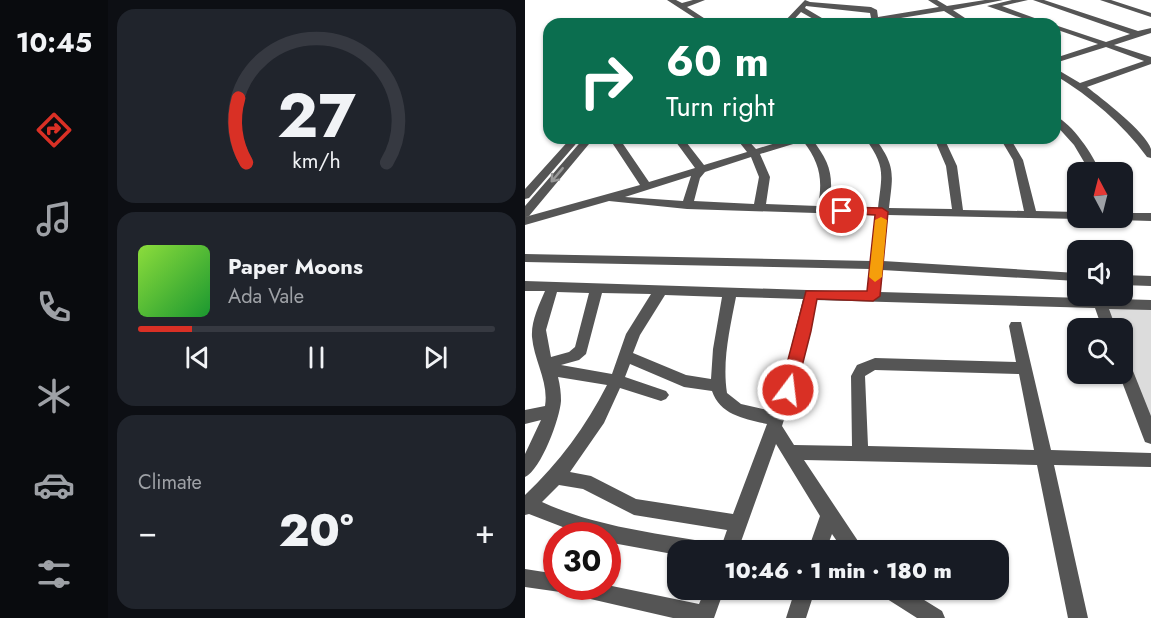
<!DOCTYPE html>
<meta charset="utf-8">
<style>
body{margin:0;font-family:Jost,sans-serif;background:#20242c;color:#f1f3f6;height:100vh;display:flex;flex-direction:column;font-size:22px;white-space:nowrap}
*{box-sizing:border-box;margin:0}
p{font-size:20px;color:#9ea1a6}
.icon{flex:none;width:33px;height:33px;fill:none;stroke:currentColor;stroke-width:2;stroke-linecap:round;stroke-linejoin:round}
.map{position:relative;flex:1;overflow:hidden}
.drawer{display:flex;flex-direction:column;gap:9px;padding:9px;background:#0d0f14;width:417px}
.drawer>*{flex:none}
.banner{position:absolute;left:18px;top:18px;width:518px;height:126px;border-radius:18px;box-shadow:0 2px 4px #0004;background:#0b6e4f;color:#fff;overflow:hidden}
.needle{width:39px;rotate:353deg}
.controls{position:absolute;left:542px;top:162px;display:grid;gap:12px}
.controls a{display:grid;place-items:center;width:66px;height:66px;border-radius:12px;background:#171b24;box-shadow:0 2px 4px #0004;font-size:30px}
.speed{position:absolute;left:18px;top:522px;display:flex;gap:12px;font-size:30px;font-weight:700;text-align:center}
.speed>*{display:grid;place-content:center;width:78px;height:78px;border-radius:50%;background:#171b24;box-shadow:0 2px 4px #0004;line-height:1}
.speed .limit{border:9px solid #d22;background:#fff;color:#111}
.pin{position:absolute;display:grid;place-items:center;width:51px;height:51px;color:#fff;margin:-26px;border:3px solid #fff;border-radius:50%;box-shadow:0 2px 6px #0007}
.me{position:absolute;width:66px;margin:-33px;rotate:15deg;stroke-linejoin:round;filter:drop-shadow(0 0 4px #0008)}
.turn{display:flex;align-items:center;gap:21px;height:126px;padding:0 24px;font-size:27px}
.turn .icon{width:78px;height:78px;stroke-width:2.5}
.turn b{display:block;font-size:42px;line-height:51px}
.big{font-size:45px;font-weight:800;line-height:1.1}
.drawer .tile{flex:1;display:flex;flex-direction:column;justify-content:center;gap:9px;min-width:0;padding:0 21px;border-radius:18px;background:#20242c}
.drawer .dial{align-items:center;gap:0}
.dial svg{height:156px;overflow:visible;fill:none;stroke:#363941;stroke-width:7;stroke-linecap:round;text-anchor:middle}
.dial text{fill:#f1f3f6;stroke:none}
.song{display:flex;align-items:center;gap:18px}
.cover{width:72px;height:72px;border-radius:9px;background:linear-gradient(135deg,hsl(90 70% 55%),hsl(130 70% 35%))}
.played{height:6px;border-radius:3px;background:linear-gradient(90deg,#d93025 15%,#363941 15%)}
.keys{display:flex;justify-content:space-around;direction:ltr}
.heat{display:flex;justify-content:space-between;align-items:center;font-size:33px;direction:ltr}
.trip{position:absolute;left:142px;top:540px;width:342px;height:60px;border-radius:18px;background:#171b24;box-shadow:0 2px 4px #0004;font-weight:800;line-height:60px;text-align:center}
main{display:flex;flex:1;min-height:0}
.tabs{display:flex;flex-direction:column;width:108px;justify-content:space-around;align-items:center;background:#090b0e;color:#9ea1a6}
.tabs .icon{width:42px;height:42px}
.tabs .on{color:#d93025}
.tabs b{font-size:27px;color:#f1f3f6}
.map>svg:first-child{display:block}
.green{fill:#dcdcdc}
.lines{fill:none;stroke-linecap:round;stroke-linejoin:round}
.minor{fill:#555;fill-rule:evenodd}
.oneway{stroke:#999}
.route{fill:#d93025;stroke:#8d1f18;stroke-width:1.5}
.slow{fill:#f59e0b}
</style>
<main>
<nav class="tabs">
<b>10:45</b>
<svg class="icon on" aria-label="directions" viewBox="0 0 24 24"><path d="M12 3l9 9-9 9-9-9zM9 14v-3h6M13 9l2 2-2 2"/></svg>
<svg class="icon" aria-label="music" viewBox="0 0 24 24"><path d="M9 18V5l10-2v13"/><circle cx="6" cy="18" r="3"/><circle cx="16" cy="16" r="3"/></svg>
<svg class="icon" aria-label="phone" viewBox="0 0 24 24"><path d="M5 4h4l2 5-3 2q2 4 5 5l2-3 5 2v4C11 20 4 13 5 4z"/></svg>
<svg class="icon" aria-label="climate" viewBox="0 0 24 24"><path d="M12 3v18M4 7l16 10M4 17L20 7"/></svg>
<svg class="icon" aria-label="car" viewBox="0 0 24 24"><path d="M5 17H2v-5l4-1 3-4h7l3 4 3 1v5h-3M9 17h6M6 11h13"/><circle cx="7" cy="17" r="2"/><circle cx="17" cy="17" r="2"/></svg>
<svg class="icon" aria-label="filters" viewBox="0 0 24 24"><path d="M4 7h16M4 17h16"/><circle cx="9" cy="7" r="2"/><circle cx="15" cy="17" r="2"/></svg>
</nav>
<section class="drawer">
<div class="tile dial"><svg viewBox="0 0 100 80">
<path d="M14 69A42 42 0 1 1 86 69"/>
<path d="M14 69A42 42 0 0 1 10 36" stroke="#d93025"/>
<text x="50" y="56" font-size="32" font-weight="700">27</text>
<text x="50" y="72" font-size="11">km/h</text>
</svg></div>
<div class="tile">
<div class="song"><i class="cover"></i><div><b>Paper Moons</b><p>Ada Vale</p></div></div>
<div class="played"></div>
<div class="keys"><svg class="icon" aria-label="previous" viewBox="0 0 24 24"><path d="M18 5L8 12l10 7zM5 5v14"/></svg><svg class="icon" aria-label="pause" viewBox="0 0 24 24"><path d="M8 5v14M16 5v14"/></svg><svg class="icon" aria-label="next" viewBox="0 0 24 24"><path d="M6 5l10 7-10 7zM19 5v14"/></svg></div>
</div>
<div class="tile"><p>Climate</p>
<div class="heat"><a>−</a><b class="big">20°</b><a>+</a></div>
</div>
</section>
<div class="map">
<svg width="626" height="618" viewBox="0 0 626 618">
<rect width="100%" height="100%" fill="#fff"/>
<path class="green" d="M575,303L626,305V417L597,353V328H586Z"/>
<g class="lines">
<path class="minor" d="M142,0H151L157,3L168,0H180L162,7L188,24H179Z
M280,0L285,2L346,7L352,10L353,17L414,7L403,0H412L422,6L460,0H478L428,10L449,24H440L419,11L339,24H320L346,18L345,13L281,6L280,8L307,24H297L276,12L265,24H257Z
M487,0H503L477,6L526,24H514L462,6Z
M508,0H519L613,31L626,28V33L589,45L626,57V64L562,87C576,98 621,132 626,149C626,152 626,155 626,158L622,157C597,123 566,97 530,75V69L533,70L555,83L619,61L581,47L530,63V58L573,44L530,29V25L581,42L605,34Z
M575,0H586L626,13V17Z
M530,116C547,123 569,156 575,172H565L549,145L530,124Z
M46,138H56L4,198L0,199V189Z
M59,138H69L4,216L0,217V206Z
M84,138H94L124,182L170,168L148,138H158L179,165L222,152L211,138H221L231,149L267,138H286C306,163 309,176 304,207L353,208C357,174 361,167 340,138H350C371,167 368,174 364,208L427,209L421,166L409,138H419L432,166L438,210L499,211L488,160L475,138H485L498,160L511,211L552,212V218L556,219L363,215L358,261L552,273V281L357,270L355,292L626,300V310L584,309L591,328H577L570,308L291,300L278,360L257,426L269,445L327,446L326,376L332,365L350,358L491,362L484,326L486,322H496L526,450L626,453V467L529,465L563,618H543L512,465L279,460L335,544L338,550H318L307,534L301,550H283L295,516L251,444L213,550H195L202,530L109,515L58,489L34,485L17,502C67,525 122,532 176,541L182,544L185,550H153V555L82,542V536H61L4,514L0,515V495C34,463 61,426 82,385L33,377C35,385 36,393 36,401C35,418 16,470 0,477V454L16,420L0,424V410L20,406C24,382 9,361 7,337C6,321 14,305 20,291H0V281L342,292L345,269L0,262V254L346,261L352,215L162,209L84,201L0,225V217L115,185ZM278,141C295,163 298,179 293,206L241,204L245,177L235,154ZM226,157L234,177L229,204L169,201L175,178L180,172ZM166,176L158,201L100,197ZM32,292L64,293L50,347L44,352L26,357L21,330ZM77,293L126,294L101,334L87,374L36,365L54,360L61,354ZM140,295L197,297L188,349L186,379L161,375L108,353L115,335ZM211,297L278,299L263,360L247,411L216,404L202,393C197,361 205,328 211,297ZM105,364L159,387L187,391C195,415 220,419 242,424L208,514L111,499L66,476L45,472L79,423L95,388L136,401L141,399L144,395L141,391L100,377ZM350,370L494,374L509,450L343,446L340,376Z
M597,213H626V221L593,220L591,218H597Z
M597,275L626,276V286L597,285Z
M597,355L602,357L604,361L626,416V444L620,442L618,437L594,374H597Z
M0,569L32,574V586L82,585L174,604L180,590H199L189,618H148L35,592L0,587Z
M270,590H290L281,618H261Z
M356,590H383L417,611L420,618H392L359,597Z"/>
</g>
<defs><path id="oneway-shaft" d="M-6 0H5M1.5-3L5.5 0L1.5 3" fill="none" stroke-width="1.6" stroke-linecap="round" stroke-linejoin="round" transform="scale(1.5)"/></defs>
<use class="oneway" href="#oneway-shaft" transform="translate(32 175) rotate(130)"/>
<path class="route" d="M317,207L357,208L363,212L355,296L348,301L292,299L286,331L271,390L268,394L263,396L258,394L255,390L281,291H342L350,215L313,213L311,211Z"/>
<path class="slow" d="M356,217L362,220L357,277L350,282L344,277L350,220Z"/>
</svg>
<div class="controls">
<a><svg class="needle" viewBox="-14 -14 28 28"><path d="M0-13l5 13h-10z" fill="#e53935"/><path d="M0 13l5-13h-10z" fill="#9ea1a6"/></svg></a>
<a><svg class="icon" aria-label="sound" viewBox="0 0 24 24"><path d="M4 9h4l5-4v14l-5-4H4zM17 9q2 3 0 6"/></svg></a>
<a><svg class="icon" aria-label="search" viewBox="0 0 24 24"><circle cx="10" cy="10" r="6"/><path d="M15 15l6 6"/></svg></a>
</div>
<div class="speed"><div class="limit">30</div></div>
<div class="pin" style="left:317px;top:211px;background:#d93025"><svg class="icon" aria-label="arrive" viewBox="0 0 24 24"><path d="M6 21V4h12l-3 4 3 4H6"/></svg></div>
<svg class="me" style="left:263px;top:390px" viewBox="-20 -20 40 40"><circle r="17" fill="#d93025" stroke="#fff" stroke-width="3"/><path d="M0-11L8 9 0 5-8 9z" fill="#fff"/></svg>
<div class="trip">10:46 · 1 min · 180 m</div>
<div class="banner">
<div class="turn"><svg class="icon" aria-label="right" viewBox="0 0 24 24"><path d="M7 20v-9h11M14 6l5 5-5 5"/></svg><div><b>60 m</b>Turn right</div></div>
</div>
</div>
</main>
